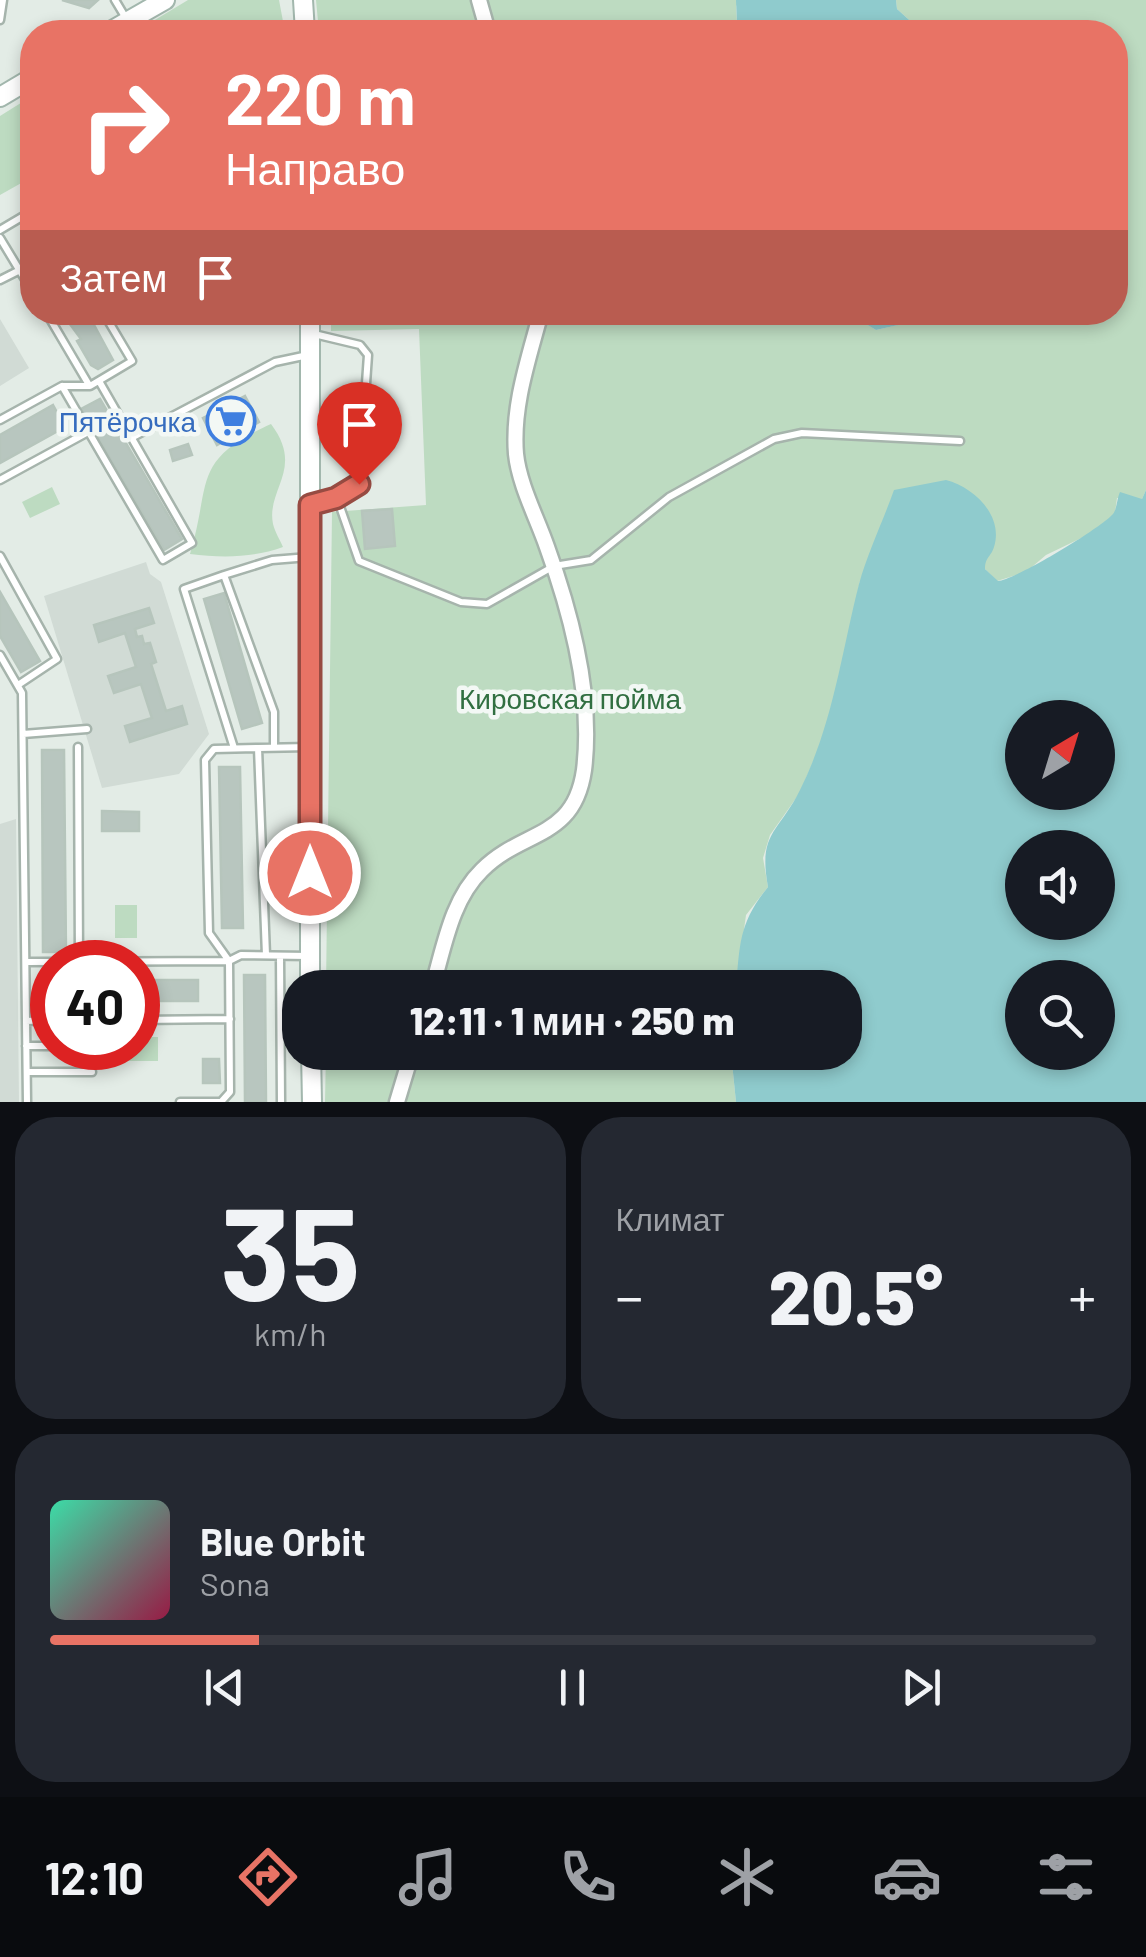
<!DOCTYPE html>
<html lang="ru">
<meta charset="utf-8">
<style>
body{margin:0;font-family:Barlow,sans-serif;background:#242831;color:#f1f3f6;height:100vh;display:flex;flex-direction:column;font-size:38px;white-space:nowrap}
*{box-sizing:border-box;margin:0}
p{font-size:32px;color:#9ea1a6}
.icon{flex:none;width:55px;height:55px;fill:none;stroke:currentColor;stroke-width:2;stroke-linecap:round;stroke-linejoin:round}
.map{position:relative;height:1102px;overflow:hidden}
.side{display:flex;flex-direction:column;gap:15px;padding:15px;background:#0d0f14;flex:1}
.side>*{flex:none}
.guide{position:absolute;left:20px;top:20px;width:1108px;height:305px;border-radius:40px;box-shadow:0 5px 15px #0003;background:#e87365;color:#fff;overflow:hidden}
.needle{width:65px;rotate:38deg}
.tools{position:absolute;left:1005px;top:700px;display:grid;gap:20px}
.tools a{display:grid;place-items:center;width:110px;height:110px;border-radius:50%;background:#171b24;box-shadow:0 5px 15px #0003;font-size:50px}
.speed{position:absolute;left:30px;top:940px;display:flex;gap:20px;font-size:50px;font-weight:700;text-align:center}
.speed>*{display:grid;place-content:center;width:130px;height:130px;border-radius:50%;background:#171b24;box-shadow:0 5px 15px #0003;line-height:1}
.speed .limit{border:15px solid #d22;background:#fff;color:#111}
.pin{position:absolute;display:grid;place-items:center;width:85px;height:85px;color:#fff;margin:-102px -42px;border-radius:50% 50% 50% 0;rotate:-45deg;box-shadow:0 0 10px #0007}
.pin .icon{rotate:45deg}
.me{position:absolute;width:110px;margin:-55px;rotate:0deg;stroke-linejoin:round;filter:drop-shadow(0 0 8px #0008)}
.turn{display:flex;align-items:center;gap:35px;height:210px;padding:0 40px;font-size:45px}
.turn .icon{width:130px;height:130px;stroke-width:2.5}
.turn b{display:block;font-size:70px;line-height:85px}
.then{display:flex;align-items:center;height:95px;padding:0 40px;background:#0003;gap:20px;font-size:38px}
.big{font-size:75px;font-weight:800;line-height:1.1}
.side .widget{flex:1;display:flex;flex-direction:column;justify-content:center;gap:15px;min-width:0;padding:0 35px;border-radius:40px;background:#242831}
.side .dial{align-items:center;gap:0}
.dial b{font-size:130px;line-height:1}
.song{display:flex;align-items:center;gap:30px}
.cover{width:120px;height:120px;border-radius:15px;background:linear-gradient(135deg,hsl(160 70% 55%),hsl(340 70% 35%))}
.played{height:10px;border-radius:5px;background:linear-gradient(90deg,#e87365 20%,#363941 20%)}
.keys{display:flex;justify-content:space-around;direction:ltr}
.heat{display:flex;justify-content:space-between;align-items:center;font-size:55px;direction:ltr}
.side .tiles{flex:1;display:grid;gap:15px;grid-template-columns:1fr 1fr}
.widget:last-child{grid-column:span 2}
.trip{position:absolute;left:282px;top:970px;width:580px;height:100px;border-radius:40px;background:#171b24;box-shadow:0 5px 15px #0003;font-weight:800;line-height:100px;text-align:center}
.dock{display:flex;height:160px;justify-content:space-around;align-items:center;background:#090b0e;color:#9ea1a6}
.dock .icon{width:70px;height:70px}
.dock .on{color:#e87365}
.dock b{font-size:45px;color:#f1f3f6}
.map>svg:first-child{display:block}
.built{fill:#d1dbd5}
.green{fill:#bddbc1}
.water{fill:#8fcbcd;fill-rule:evenodd}
.building{fill:#b8c6bf;stroke:#b6c5bc;stroke-width:2.5}
.lines{fill:none;stroke-linecap:round;stroke-linejoin:round}
.lane-casing{stroke:#a6b4ac;stroke-width:11}
.street-casing{stroke:#a6b4ac;stroke-width:19}
.secondary-casing{stroke:#a2b7ad;stroke-width:22}
.lane{stroke:#fff;stroke-width:6}
.street{stroke:#fff;stroke-width:14}
.secondary{stroke:#fff;stroke-width:18}
.route-casing{stroke:#974b42;stroke-width:25}
.route{stroke:#e87365;stroke-width:18}
.labels{text-anchor:middle;dominant-baseline:central;stroke-width:9;stroke-linejoin:round;paint-order:stroke}
.shop-label{font-size:28px;fill:#366cbe;stroke:#f3f8f5;text-anchor:end}
.park-label{font-size:28px;fill:#316f41;stroke:#f3f8f5}
</style>
<div class="map">
<svg width="1146" height="1102" viewBox="0 0 1146 1102">
<rect width="100%" height="100%" fill="#e3ece6"/>
<path class="built" d="M0,319L29,368L0,386Z
M146,562L150,574L161,582L209,734L179,774L102,788L44,596Z
M16,819L19,1102H0V824Z"/>
<path class="green" d="M188,0H279L285,32H135Z
M316,0H741L736,6L737,24L724,32H319Z
M896,0H1146V490L1142,499L1117,498L1115,513L1096,531L1046,555L1026,572L997,581L985,569V560L860,581L829,726L799,794L770,835L763,858L768,887L746,915L736,987L326,988L332,512L426,505L419,329L331,331V313L848,312L876,330L906,323L912,313L1115,312V32H915L917,27L897,9Z
M32,96V177L0,195V116Z
M271,424C305,469 266,489 273,524C275,532 280,540 283,547C252,558 222,558 190,554C212,481 190,461 271,424Z
M52,487L60,504L30,518L22,502Z
M115,905H137V938H115Z
M138,1037H158V1061H125V1048H138Z
M326,1052L731,1053L736,1102H325Z"/>
<path class="water" d="M736,0H896L897,9L917,27L915,32H724L737,24Z
M848,313H912L907,323L876,330Z
M946,480C973,487 1004,515 994,547C991,557 985,557 985,569L998,581C1015,580 1101,528 1113,514C1117,509 1117,498 1120,492L1142,499L1146,490V1102H736L731,1053L845,1052V988L736,987C740,943 739,923 768,887C758,832 778,834 800,790C833,724 841,655 859,584C868,552 883,521 894,490ZM1022,718H1098V792H1022ZM1022,848H1098V922H1022ZM1022,978H1098V1052H1022Z"/>
<path class="building" d="M62,0H98L89,8Z
M61,312H87L113,360L98,369L91,365L77,341L81,339Z
M245,396L259,422L217,445L203,418Z
M100,399L182,539L164,550L81,409Z
M53,405L65,427L0,463V435Z
M188,444L192,455L173,461L170,450Z
M392,509L395,546L365,549L362,511Z
M0,592L40,661L21,672L0,636Z
M224,593L262,723L242,729L204,599Z
M149,608L154,623L135,629L137,637L142,636L144,644L150,643L156,662L151,664L166,711L182,706L187,724L130,742L125,726L152,718L141,684L114,693L108,676L136,667L125,633L99,642L94,625Z
M42,750H64L66,952H43Z
M219,767H240L243,928H222Z
M102,811L139,812V831H102Z
M244,975H265L266,1102H245Z
M138,980H198V1001H138Z
M203,1059H219L220,1083H203Z"/>
<g class="lines">
<g class="lane-casing">
<path id="lane" d="M115,0L127,20
M0,20L3,0
M0,230L32,211
M0,238L32,291
M0,280L20,270
M46,312L89,385
M99,381L192,543L163,560L62,386H90L132,361L103,312
M0,420L62,386
M131,438L275,362L308,355
M0,480L88,432
M337,498L359,561L461,602L487,604L554,566L591,560L669,497L774,439L802,433L960,441
M311,505L337,498L359,483L368,355L360,345L314,334
M0,556L57,659L18,685
M224,575L272,560L309,557
M0,655L22,693L27,1102
M23,734L87,729
M78,747L79,962
M234,748L184,589L224,575L274,712V747
M266,955L258,748L310,747
M280,956L281,1102
M26,962L229,961L241,955L309,956
M138,1020L230,1019
M26,1021L52,1020
M26,1046H52
M27,1072H92
M180,1102H221L230,1092L229,961L209,933L205,760L214,749L258,748"/>
</g>
<g class="street-casing">
<path id="street" d="M479,0L488,32
M432,988C444,948 451,900 482,870C523,829 574,840 584,770C593,698 571,613 547,547C537,518 519,484 516,454C512,405 529,358 541,312
M397,1102L412,1052"/>
</g>
<g class="secondary-casing">
<path id="secondary" d="M303,0L305,32
M109,32L165,0
M0,97L32,78
M310,988V312
M311,1052L312,1102"/>
</g>
<use href="#lane" class="lane"/>
<use href="#street" class="street"/>
<use href="#secondary" class="secondary"/>
</g>
<g class="lines">
<g class="route-casing">
<path id="route" d="M310,873V505L336,498L359,484"/>
</g>
<use href="#route" class="route"/>
</g>
<defs>
<g id="supermarket-ring" transform="scale(2.5)"><circle r="9.5" fill="#f3f8f5" stroke="#3f7fe0" stroke-width="1.5"/><path d="M-6-5.5h2.5l.6 2H6L4.5 2H-2.5L-4.4-4H-6ZM-1.5 3.2a1.3 1.3 0 1 0 .1 0ZM3 3.2a1.3 1.3 0 1 0 .1 0Z" fill="#3f7fe0"/></g>
</defs>
<g fill-rule="evenodd">
<use href="#supermarket-ring" x="231" y="421"/>
</g>
<g class="labels">
<g class="shop-label">
<text x="196" y="421">Пятёрочка</text>
</g>
<g class="park-label">
<text x="570" y="698">Кировская пойма</text>
</g>
</g>
</svg>
<div class="tools">
<a><svg class="needle" viewBox="-14 -14 28 28"><path d="M0-13l5 13h-10z" fill="#e53935"/><path d="M0 13l5-13h-10z" fill="#9ea1a6"/></svg></a>
<a><svg class="icon" aria-label="sound" viewBox="0 0 24 24"><path d="M4 9h4l5-4v14l-5-4H4zM17 9q2 3 0 6"/></svg></a>
<a><svg class="icon" aria-label="search" viewBox="0 0 24 24"><circle cx="10" cy="10" r="6"/><path d="M15 15l6 6"/></svg></a>
</div>
<div class="speed"><div class="limit">40</div></div>
<div class="pin" style="left:359px;top:484px;background:#d93025"><svg class="icon" aria-label="arrive" viewBox="0 0 24 24"><path d="M6 21V4h12l-3 4 3 4H6"/></svg></div>
<svg class="me" style="left:310px;top:873px" viewBox="-20 -20 40 40"><circle r="17" fill="#e87365" stroke="#fff" stroke-width="3"/><path d="M0-11L8 9 0 5-8 9z" fill="#fff"/></svg>
<div class="trip">12:11 · 1 мин · 250 m</div>
<div class="guide">
<div class="turn"><svg class="icon" aria-label="right" viewBox="0 0 24 24"><path d="M7 20v-9h11M14 6l5 5-5 5"/></svg><div><b>220 m</b>Направо</div></div>
<div class="then">Затем<svg class="icon" aria-label="arrive" viewBox="0 0 24 24"><path d="M6 21V4h12l-3 4 3 4H6"/></svg></div>
</div>
</div>
<section class="side">
<div class="tiles">
<div class="widget dial"><b>35</b><p>km/h</p></div>
<div class="widget"><p>Климат</p>
<div class="heat"><a>−</a><b class="big">20.5°</b><a>+</a></div>
</div>
<div class="widget">
<div class="song"><i class="cover"></i><div><b>Blue Orbit</b><p>Sona</p></div></div>
<div class="played"></div>
<div class="keys"><svg class="icon" aria-label="previous" viewBox="0 0 24 24"><path d="M18 5L8 12l10 7zM5 5v14"/></svg><svg class="icon" aria-label="pause" viewBox="0 0 24 24"><path d="M8 5v14M16 5v14"/></svg><svg class="icon" aria-label="next" viewBox="0 0 24 24"><path d="M6 5l10 7-10 7zM19 5v14"/></svg></div>
</div>
</div>
</section>
<nav class="dock">
<b>12:10</b>
<svg class="icon on" aria-label="directions" viewBox="0 0 24 24"><path d="M12 3l9 9-9 9-9-9zM9 14v-3h6M13 9l2 2-2 2"/></svg>
<svg class="icon" aria-label="music" viewBox="0 0 24 24"><path d="M9 18V5l10-2v13"/><circle cx="6" cy="18" r="3"/><circle cx="16" cy="16" r="3"/></svg>
<svg class="icon" aria-label="phone" viewBox="0 0 24 24"><path d="M5 4h4l2 5-3 2q2 4 5 5l2-3 5 2v4C11 20 4 13 5 4z"/></svg>
<svg class="icon" aria-label="climate" viewBox="0 0 24 24"><path d="M12 3v18M4 7l16 10M4 17L20 7"/></svg>
<svg class="icon" aria-label="car" viewBox="0 0 24 24"><path d="M5 17H2v-5l4-1 3-4h7l3 4 3 1v5h-3M9 17h6M6 11h13"/><circle cx="7" cy="17" r="2"/><circle cx="17" cy="17" r="2"/></svg>
<svg class="icon" aria-label="filters" viewBox="0 0 24 24"><path d="M4 7h16M4 17h16"/><circle cx="9" cy="7" r="2"/><circle cx="15" cy="17" r="2"/></svg>
</nav>
